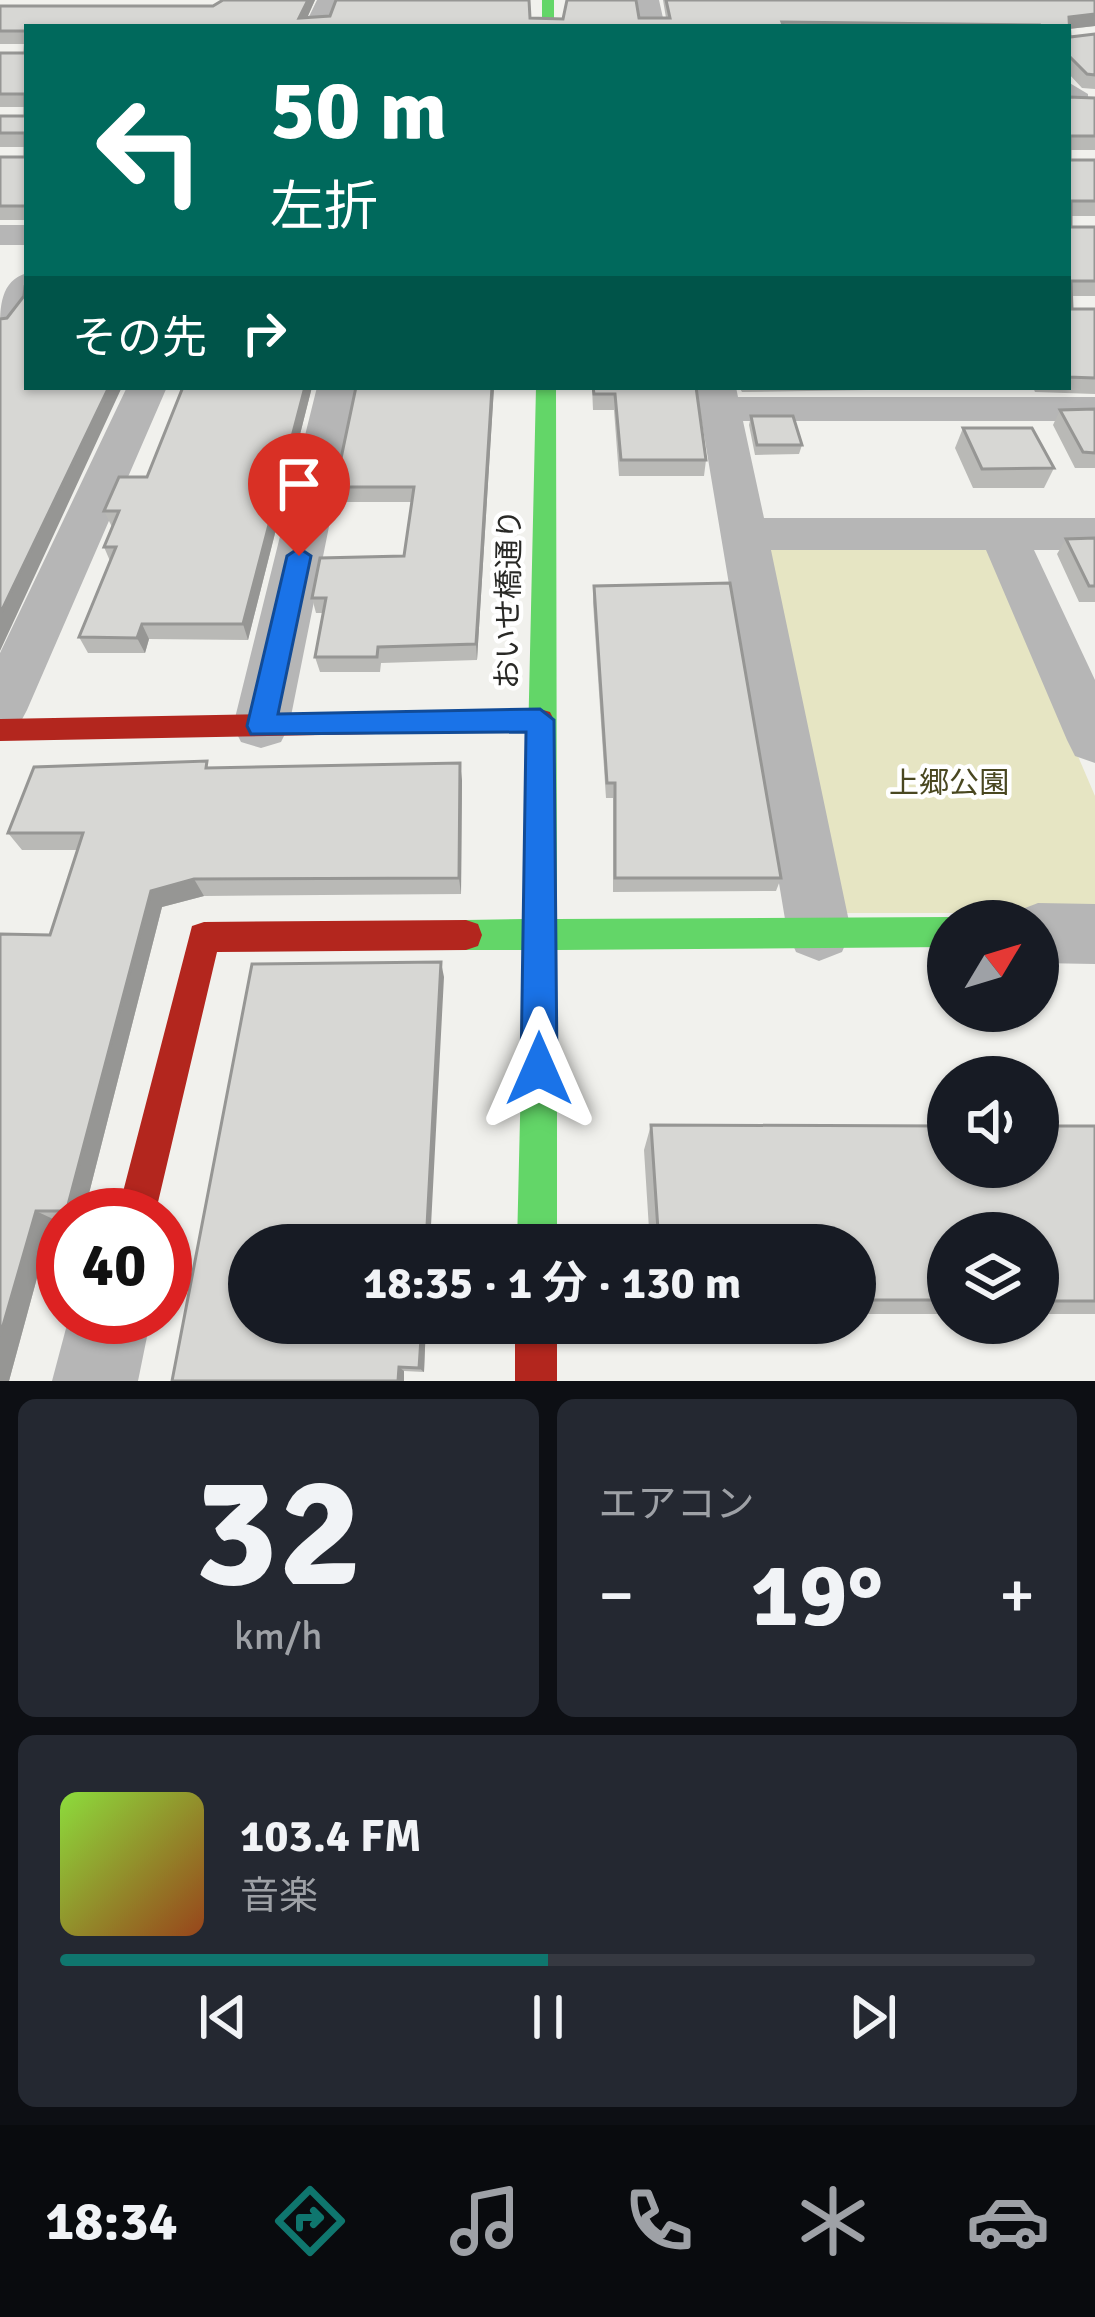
<!DOCTYPE html>
<html lang="ja">
<meta charset="utf-8">
<style>
body{margin:0;font-family:Signika,"Noto Sans JP",sans-serif;background:#242831;color:#f1f3f6;height:100vh;display:flex;flex-direction:column;font-size:45px;white-space:nowrap}
*{box-sizing:border-box;margin:0}
p{font-size:39px;color:#9ea1a6}
.icon{flex:none;width:66px;height:66px;fill:none;stroke:currentColor;stroke-width:2;stroke-linecap:round;stroke-linejoin:round}
.map{position:relative;height:1381px;overflow:hidden}
.drawer{display:flex;flex-direction:column;gap:18px;padding:18px;background:#0d0f14;flex:1}
.drawer>*{flex:none}
.top-card{position:absolute;left:24px;top:24px;width:1047px;height:366px;border-radius:0px;box-shadow:0 3px 9px #0004;background:#00695c;color:#fff;overflow:hidden}
.needle{width:78px;rotate:52deg}
.buttons{position:absolute;left:927px;top:900px;display:grid;gap:24px}
.buttons a{display:grid;place-items:center;width:132px;height:132px;border-radius:50%;background:#171b24;box-shadow:0 3px 9px #0004;font-size:60px}
.speed{position:absolute;left:36px;top:1188px;display:flex;gap:24px;font-size:60px;font-weight:700;text-align:center}
.speed>*{display:grid;place-content:center;width:156px;height:156px;border-radius:50%;background:#171b24;box-shadow:0 3px 9px #0004;line-height:1}
.speed .limit{border:18px solid #d22;background:#fff;color:#111}
.pin{position:absolute;display:grid;place-items:center;width:102px;height:102px;color:#fff;margin:-123px -51px;border-radius:50% 50% 50% 0;rotate:-45deg;box-shadow:0 0 12px #0007}
.pin .icon{rotate:45deg}
.me{position:absolute;width:132px;margin:-66px;rotate:0deg;stroke-linejoin:round;filter:drop-shadow(0 0 9px #0008)}
.turn{display:flex;align-items:center;gap:42px;height:252px;padding:0 48px;font-size:54px}
.turn .icon{width:156px;height:156px;stroke-width:2.5}
.turn b{display:block;font-size:84px;line-height:102px}
.then{display:flex;align-items:center;height:114px;padding:0 48px;background:#0003;gap:24px;font-size:45px}
.big{font-size:90px;font-weight:700;line-height:1.1}
.drawer .card{flex:1;display:flex;flex-direction:column;justify-content:center;gap:18px;min-width:0;padding:0 42px;border-radius:18px;background:#242831}
.drawer .dial{align-items:center;gap:0}
.dial b{font-size:156px;line-height:1}
.song{display:flex;align-items:center;gap:36px}
.cover{width:144px;height:144px;border-radius:18px;background:linear-gradient(135deg,hsl(90 70% 55%),hsl(20 70% 35%))}
.played{height:12px;border-radius:6px;background:linear-gradient(90deg,#0f766e 50%,#363941 50%)}
.keys{display:flex;justify-content:space-around;direction:ltr}
.heat{display:flex;justify-content:space-between;align-items:center;font-size:66px;direction:ltr}
.drawer .tiles{flex:1;display:grid;gap:18px;grid-template-columns:1fr 1fr}
.card:last-child{grid-column:span 2}
.trip{position:absolute;left:228px;top:1224px;width:648px;height:120px;border-radius:60px;background:#171b24;box-shadow:0 3px 9px #0004;font-weight:700;line-height:120px;text-align:center}
.menu{display:flex;height:192px;justify-content:space-around;align-items:center;background:#090b0e;color:#9ea1a6}
.menu .icon{width:84px;height:84px}
.menu .on{color:#0f766e}
.menu b{font-size:54px;color:#f1f3f6}
.map>svg:first-child{display:block}
.green{fill:#e6e5c3}
.lines{fill:none;stroke-linecap:round;stroke-linejoin:round}
.street{fill:#b6b6b6;fill-rule:evenodd}
.fast{fill:#63d668;fill-rule:evenodd}
.jam{fill:#b3261e;fill-rule:evenodd}
.wall{fill:#b9b9b6}
.shaded-wall{fill:#969694}
.building{fill:#d7d7d4;stroke:#969694;stroke-width:3}
.route{fill:#1a73e8;stroke:#114b97;stroke-width:3}
.labels{text-anchor:middle;dominant-baseline:central;stroke-width:9;stroke-linejoin:round;paint-order:stroke}
.street-label{font-size:30px;fill:#292926;stroke:#fff}
.park-label{font-size:30px;fill:#494720;stroke:#fff}
</style>
<div class="map">
<svg width="1095" height="1381" viewBox="0 0 1095 1381">
<rect width="100%" height="100%" fill="#f1f1ed"/>
<path class="green" d="M766,547L989,548L1095,796V913H845Z"/>
<g class="lines">
<path class="street" d="M317,0H339L328,27H304Z
M637,0H659L665,27H641Z
M975,0H999L1023,27H998Z
M1068,82L1088,94V106L1068,105Z
M0,225H27V245H0Z
M27,273V309L13,329L0,332C0,307 0,281 27,273Z
M127,387H167L27,710L19,725L0,732V653Z
M317,387H357L289,726L281,742L261,748L241,742L233,726Z
M696,387H736L738,397H1095V421H743L764,518H1095V550H1034L1095,680V763L1075,756L1067,740L986,550H771L851,931L842,952L819,961L796,952L787,931Z
M1038,903L1095,904V964L1038,963V921H1011L1015,912Z
M69,1317H151L138,1381H52Z"/>
<path class="fast" d="M542,0H554V27H542Z
M536,387H556L557,919L948,917L959,921H948V947L557,950V1245H517L524,950H466L454,946L450,935L454,924L466,920L524,919Z"/>
<path class="jam" d="M540,709L550,712L554,720L550,728L540,731L0,741V719Z
M466,920L478,924L482,935L478,946L466,950L217,952L155,1215H117L192,926L204,922Z
M515,1323H557V1381H515Z"/>
</g>
<path class="wall" d="M222,0H315L307,18L330,16L336,0H529L530,18L563,19L567,0H636L639,18H666L663,0H1095V26L1069,29L1070,37L1095,34V89L1082,88L1068,73V27H27V220H0V157H25V147H0V116H25V107H0V53H25L26,44H0V6H213Z
M1068,97L1095,98V150H1070V160H1095V216H1071V227H1095V296H1072V309H1095V394L1035,392L1033,387H1068Z
M183,387H312L248,640L149,639L145,653H88L79,637L110,561L104,547L112,527L104,511L147,477Z
M494,387L477,660L381,663L380,672H320L315,657L323,613H316L312,598L404,556L411,502H338L335,487Z
M592,387H696L706,460L704,476H619L614,410H593Z
M739,387H930L929,389L742,392Z
M1095,409V468H1075L1053,425L1060,410Z
M751,416L802,445L799,454L755,455L749,425Z
M963,428L1054,468L1044,488H973L955,448Z
M1095,538V602H1079L1057,554L1066,539Z
M594,586L781,878L776,891L613,892V798H606L593,602Z
M211,768L462,780L461,894L204,896L162,907L84,1213L88,1215H63V1219H53L9,1381H0L50,935L78,850H22L8,833Z
M444,977L249,1323H426L424,1372L404,1371V1381H172Z
M651,1125L1095,1126V1314H1038V1233H948V1314H855V1245H650L644,1150Z"/>
<path class="shaded-wall" d="M308,0H315L303,27L299,18Z
M1095,14V26L1068,29L1069,17Z
M109,387H122L0,651V614Z
M305,387H312L248,640L243,624Z
M492,387H494L477,660L476,644Z
M142,624L149,639L145,653L137,638Z
M460,763L462,780L461,894L459,878Z
M194,879L204,896L162,907L84,1213L68,1205L151,891Z
M441,962L444,977L430,1245H426Z
M36,1211L53,1219L9,1381H0V1336Z
M422,1323H426L424,1372L419,1368Z
M399,1367L404,1371V1381H398Z"/>
<path class="building" d="M223,0H308L299,18L330,16L336,0H529L530,18L563,19L567,0H636L639,18H670L666,0H1095V14L1069,17L1070,37L1095,34V75L1087,74L1068,55V27H1042L1040,25L782,22L784,27H27V206H0V157H25V133H0V116H25V94H0V53H25L26,31H0V6H213Z
M1068,97L1095,98V136H1070V160H1095V201H1071V227H1095V281H1071L1072,309H1095V378L1068,377Z
M27,283V387H109L0,614V319L7,318L24,296L25,286Z
M183,387H305L243,624H142L137,638L79,637L116,547H104L119,511H104L119,477H147Z
M356,387H492L476,644L378,647L377,657H315L326,598H312L320,558L404,556L414,487H335Z
M593,387H696L706,460H621L615,394H594Z
M1095,409V453L1083,452L1060,410Z
M751,416H793L802,445H757Z
M963,428H1032L1054,468L982,469Z
M1095,538V586H1089L1066,539Z
M730,583L781,878H615V783H607L594,586Z
M207,761L206,768L460,763L459,878L194,879L151,891L68,1205L81,1211H36L0,1336V934L50,935L83,833H8L34,767Z
M441,962L426,1245H249V1323H422L419,1368L399,1367L398,1381H172L252,964Z
M651,1125L948,1126V1167H1038V1126H1095V1301H1038V1233H948V1300H855V1245H659Z"/>
<path class="route" d="M299,548L311,556L278,714L540,709L554,720L557,1069L552,1081L539,1087L526,1081L521,1069L526,732L251,734L247,726L287,556Z"/>
<g class="labels">
<g class="street-label">
<text transform="translate(509 599) rotate(-89)">おいせ橋通り</text>
</g>
<g class="park-label">
<text x="949" y="783">上郷公園</text>
</g>
</g>
</svg>
<div class="buttons">
<a><svg class="needle" viewBox="-14 -14 28 28"><path d="M0-13l5 13h-10z" fill="#e53935"/><path d="M0 13l5-13h-10z" fill="#9ea1a6"/></svg></a>
<a><svg class="icon" aria-label="sound" viewBox="0 0 24 24"><path d="M4 9h4l5-4v14l-5-4H4zM17 9q2 3 0 6"/></svg></a>
<a><svg class="icon" aria-label="layers" viewBox="0 0 24 24"><path d="M12 4l9 5-9 5-9-5zM3 14l9 5 9-5"/></svg></a>
</div>
<div class="speed"><div class="limit">40</div></div>
<div class="pin" style="left:299px;top:556px;background:#d93025"><svg class="icon" aria-label="arrive" viewBox="0 0 24 24"><path d="M6 21V4h12l-3 4 3 4H6"/></svg></div>
<svg class="me" style="left:539px;top:1069px" viewBox="-20 -20 40 40"><path d="M0-17L14 15 0 8-14 15z" fill="#1a73e8" stroke="#fff" stroke-width="4"/></svg>
<div class="trip">18:35 · 1 分 · 130 m</div>
<div class="top-card">
<div class="turn"><svg class="icon" aria-label="left" viewBox="0 0 24 24"><path d="M17 20v-9H6M10 6l-5 5 5 5"/></svg><div><b>50 m</b>左折</div></div>
<div class="then">その先<svg class="icon" aria-label="right" viewBox="0 0 24 24"><path d="M7 20v-9h11M14 6l5 5-5 5"/></svg></div>
</div>
</div>
<section class="drawer">
<div class="tiles">
<div class="card dial"><b>32</b><p>km/h</p></div>
<div class="card"><p>エアコン</p>
<div class="heat"><a>−</a><b class="big">19°</b><a>+</a></div>
</div>
<div class="card">
<div class="song"><i class="cover"></i><div><b>103.4 FM</b><p>音楽</p></div></div>
<div class="played"></div>
<div class="keys"><svg class="icon" aria-label="previous" viewBox="0 0 24 24"><path d="M18 5L8 12l10 7zM5 5v14"/></svg><svg class="icon" aria-label="pause" viewBox="0 0 24 24"><path d="M8 5v14M16 5v14"/></svg><svg class="icon" aria-label="next" viewBox="0 0 24 24"><path d="M6 5l10 7-10 7zM19 5v14"/></svg></div>
</div>
</div>
</section>
<nav class="menu">
<b>18:34</b>
<svg class="icon on" aria-label="directions" viewBox="0 0 24 24"><path d="M12 3l9 9-9 9-9-9zM9 14v-3h6M13 9l2 2-2 2"/></svg>
<svg class="icon" aria-label="music" viewBox="0 0 24 24"><path d="M9 18V5l10-2v13"/><circle cx="6" cy="18" r="3"/><circle cx="16" cy="16" r="3"/></svg>
<svg class="icon" aria-label="phone" viewBox="0 0 24 24"><path d="M5 4h4l2 5-3 2q2 4 5 5l2-3 5 2v4C11 20 4 13 5 4z"/></svg>
<svg class="icon" aria-label="climate" viewBox="0 0 24 24"><path d="M12 3v18M4 7l16 10M4 17L20 7"/></svg>
<svg class="icon" aria-label="car" viewBox="0 0 24 24"><path d="M5 17H2v-5l4-1 3-4h7l3 4 3 1v5h-3M9 17h6M6 11h13"/><circle cx="7" cy="17" r="2"/><circle cx="17" cy="17" r="2"/></svg>
</nav>
